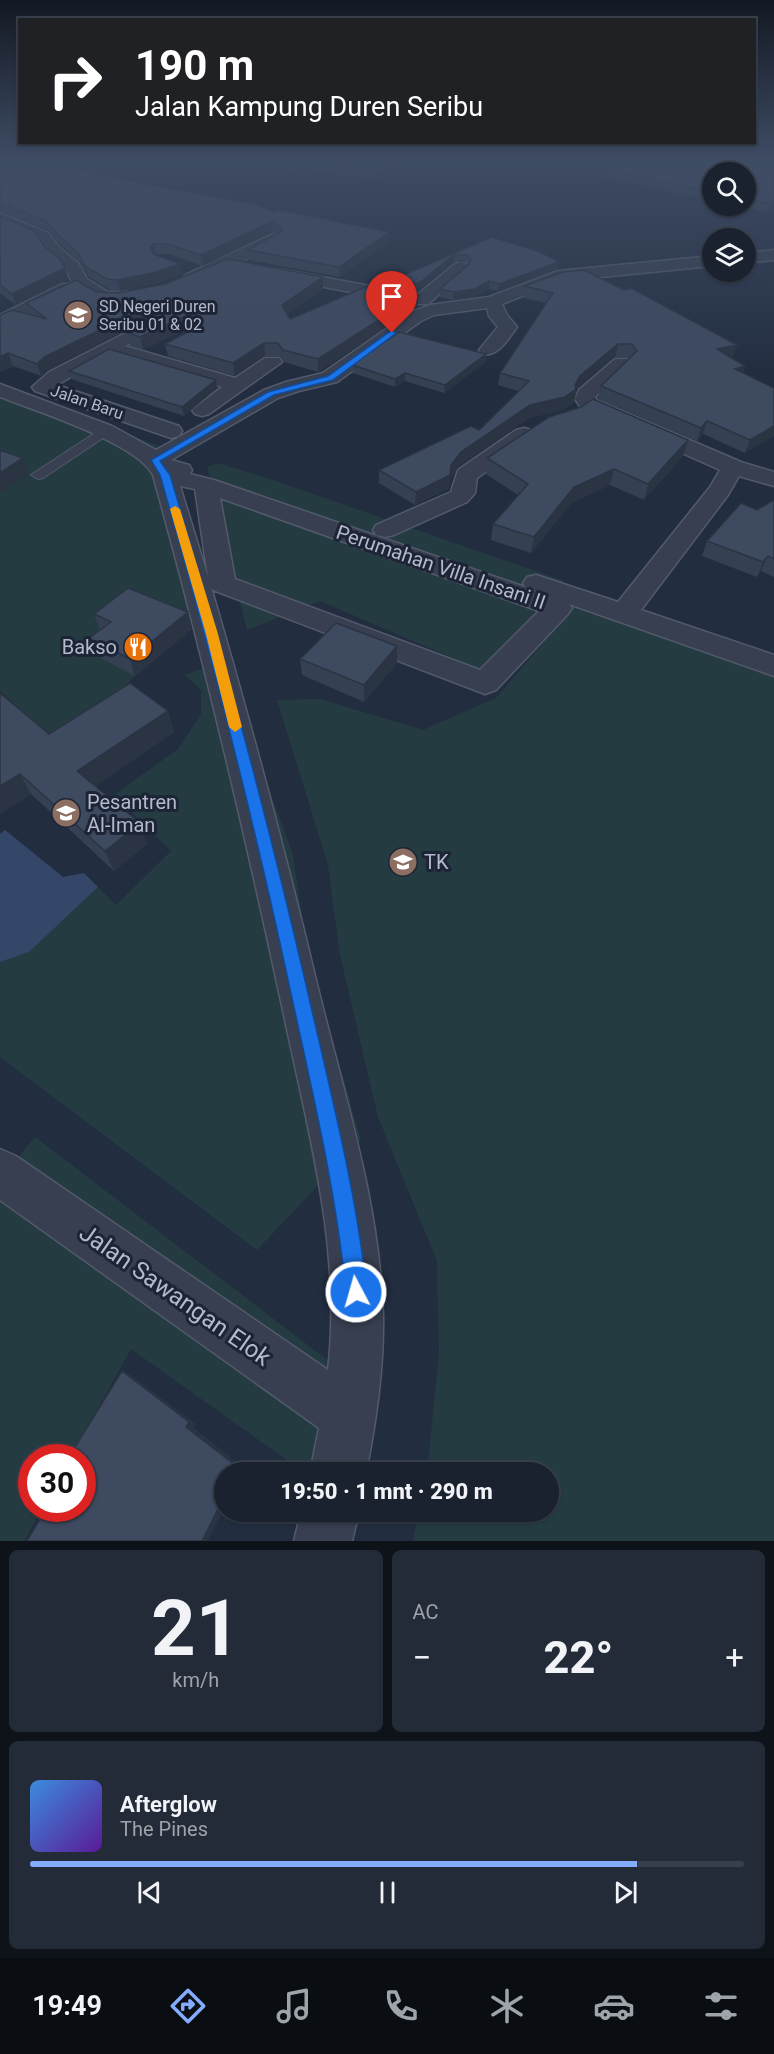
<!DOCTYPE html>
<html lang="id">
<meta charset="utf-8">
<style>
body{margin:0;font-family:Roboto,sans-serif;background:#232a38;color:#f1f3f6;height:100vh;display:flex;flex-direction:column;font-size:22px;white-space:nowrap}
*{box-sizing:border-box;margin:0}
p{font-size:20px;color:#9fa4ab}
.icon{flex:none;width:33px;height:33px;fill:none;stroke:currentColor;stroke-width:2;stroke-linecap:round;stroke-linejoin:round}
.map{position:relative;height:1541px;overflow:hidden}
.drawer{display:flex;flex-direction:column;gap:9px;padding:9px;background:#0e131a;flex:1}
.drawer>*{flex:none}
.hud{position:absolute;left:18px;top:18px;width:738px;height:126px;border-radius:0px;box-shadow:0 2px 4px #0004,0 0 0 2px #383f4c;background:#202124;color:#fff;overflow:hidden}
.controls{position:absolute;left:702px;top:162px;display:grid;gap:12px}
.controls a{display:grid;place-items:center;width:54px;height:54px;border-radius:50%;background:#1a2230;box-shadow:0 2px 4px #0004,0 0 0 2px #383f4c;font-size:30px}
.speed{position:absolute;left:18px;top:1444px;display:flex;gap:12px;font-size:30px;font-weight:700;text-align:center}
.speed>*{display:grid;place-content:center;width:78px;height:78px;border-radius:50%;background:#1a2230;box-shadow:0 2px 4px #0004,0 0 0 2px #383f4c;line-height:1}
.speed .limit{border:9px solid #d22;background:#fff;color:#111}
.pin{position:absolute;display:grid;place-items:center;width:51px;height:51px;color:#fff;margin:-62px -26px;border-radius:50% 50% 50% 0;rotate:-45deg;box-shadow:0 0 6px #0007}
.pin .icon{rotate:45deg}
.me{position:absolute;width:66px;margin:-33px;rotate:354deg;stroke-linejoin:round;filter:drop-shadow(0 0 4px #0008)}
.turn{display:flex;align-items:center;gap:21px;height:126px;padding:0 18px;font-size:27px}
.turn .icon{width:78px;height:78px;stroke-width:2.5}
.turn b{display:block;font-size:42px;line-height:51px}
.big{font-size:45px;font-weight:800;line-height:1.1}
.drawer .tile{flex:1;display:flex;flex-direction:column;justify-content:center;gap:9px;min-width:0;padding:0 21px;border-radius:9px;background:#232a38}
.drawer .dial{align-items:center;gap:0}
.dial b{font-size:78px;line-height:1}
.song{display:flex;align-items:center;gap:18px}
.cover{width:72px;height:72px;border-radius:9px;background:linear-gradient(135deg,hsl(210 70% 55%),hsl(270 70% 35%))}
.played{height:6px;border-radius:3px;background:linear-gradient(90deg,#83acff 85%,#383f4c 85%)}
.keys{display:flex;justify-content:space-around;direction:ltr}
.heat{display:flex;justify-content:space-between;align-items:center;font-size:33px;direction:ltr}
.drawer .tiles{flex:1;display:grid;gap:9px;grid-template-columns:1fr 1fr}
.tile:last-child{grid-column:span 2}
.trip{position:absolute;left:214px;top:1462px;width:345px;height:60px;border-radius:30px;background:#1a2230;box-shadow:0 2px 4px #0004,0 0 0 2px #383f4c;font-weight:800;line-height:60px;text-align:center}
.dock{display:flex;height:96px;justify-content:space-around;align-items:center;background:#0a0e13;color:#9fa4ab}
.dock .icon{width:42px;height:42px}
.dock .selected{color:#83acff}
.dock b{font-size:27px;color:#f1f3f6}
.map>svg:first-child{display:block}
.green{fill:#243c41}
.water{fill:#354768}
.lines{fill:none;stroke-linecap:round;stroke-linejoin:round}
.service-casing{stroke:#525a6b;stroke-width:2}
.minor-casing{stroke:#525a6b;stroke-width:3}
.service{fill:#373f50;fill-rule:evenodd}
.minor{fill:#373f50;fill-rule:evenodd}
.wall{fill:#354053}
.shaded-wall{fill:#2b3443}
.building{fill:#3e4a60;stroke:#2b3443;stroke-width:1.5}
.route{fill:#1a73e8;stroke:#114b97;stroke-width:1.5}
.slow{fill:#f59e0b}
.labels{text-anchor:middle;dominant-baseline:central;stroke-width:6;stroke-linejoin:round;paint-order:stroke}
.far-poi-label{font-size:16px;fill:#b3bacb;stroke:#1c2435;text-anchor:start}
.far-street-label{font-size:16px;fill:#b3bacb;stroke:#1c2435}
.street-label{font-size:20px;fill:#b3bacb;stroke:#1c2435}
.poi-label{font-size:20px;fill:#b3bacb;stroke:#1c2435;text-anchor:start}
.near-street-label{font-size:24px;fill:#b3bacb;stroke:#1c2435}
</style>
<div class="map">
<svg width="774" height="1541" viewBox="0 0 774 1541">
<rect width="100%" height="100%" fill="#222d40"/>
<path class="green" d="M0,388L173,451L210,602L169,620L135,676L111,700L53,738L0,691Z
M218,463L270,479L564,581L488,673L320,601L247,630L207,467Z
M585,589L774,657V1541H413L419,1512H549V1473H427L439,1353L437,1261L378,1117L340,955L328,865L277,700L320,699L423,730L496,698L561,622Z
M223,661L293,855L306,947L361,1140L257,1250L0,1057V962L29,952L98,887L116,905L171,851L114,795L178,749L201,714V690L185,675Z
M35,1137L351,1378L378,1418L359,1473H305L131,1349L70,1458H32V1509H42L24,1541H0V1178Z"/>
<path class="water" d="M5,830L63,877L84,873L98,887L29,952L0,962V834Z"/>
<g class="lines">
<g class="service-casing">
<path id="service" d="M104,427L109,428L110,431L109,434L43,478L38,479L31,475Z"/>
</g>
<g class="minor-casing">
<path id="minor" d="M298,159H317L315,162L290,169L284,165Z
M0,213L48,233L61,249L78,263L87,279L108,292L139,291L142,295L139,299C110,306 100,301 75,286L74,292L0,327V315L62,284H73L65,268L49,255L38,239L0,222Z
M273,234L281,239L278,242L226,270L191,284L183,279L185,275Z
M774,250V260L746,263V253Z
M712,256V266L561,281L502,304L507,315L517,327C508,339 498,358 481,354L479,350L498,327L489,316L487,308L434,315L421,321L337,382L299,391L278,398L171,460L189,465L192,470L190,474L214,480L525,587L523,583L527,577L536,575L618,602L710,487L720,470L581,408L575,399L579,390L615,359H629L632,363L596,396V400L741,462L774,472V486L739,476L728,495L641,610L774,655V676L569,604L572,608L568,614L496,690L485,694L213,590L211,587C250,720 286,854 318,988C344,1095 380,1204 383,1315C384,1369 376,1421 366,1473H310L319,1428L0,1200V1149L16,1156L328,1370C342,1252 309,1134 285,1020C246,837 203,655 153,475C137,443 36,411 0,397V384L112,426L156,450L264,390L286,382L323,373L409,313L430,305L489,297L558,271ZM180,486L195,489L208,577ZM220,498L539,611L480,670L235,579Z
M461,262L467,264L469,267L467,270L428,304H416L413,300L416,296L455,264Z
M279,269L402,292L408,293L411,297L408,301L402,302L273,277L271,274Z
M151,320L157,321L160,325L157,329L125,346L235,378L265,358H279L282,362L209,414L202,416L195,414L192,410L222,387L111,354L57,385L179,426L182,431L179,436L171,438L35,391L32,387L49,372Z
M524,428L532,430L535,435L532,440L477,478L475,493L467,502L394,535L385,537L376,535L373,530L376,525L451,492L458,470L516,430Z
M301,1512H359L352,1541H294Z"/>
</g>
<use href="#service" class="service"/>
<use href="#minor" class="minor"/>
</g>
<path class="wall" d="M0,159L274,212L389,232V242L340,277L249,260L248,250L276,234L272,232L203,266L169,254H156L155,255L182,274L155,284L120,291L110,290L89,277L80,262L63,247L49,231L0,211Z
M329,159H404L377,179L316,171V165Z
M446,159H506L494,166Z
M599,159H774V206L767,212L738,206H746V172H712V200L604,177L606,169L617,162L599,160Z
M0,216L44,246L65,268L68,279L16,305L0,293Z
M492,237L558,269L498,291L489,289L474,297L453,300L440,297V289L469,264L467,262H454L417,292L392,287V280Z
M563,272L733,357L731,358L745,366L743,373L774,388L745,453L703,434L697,441L598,399L601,386L630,358L629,357H615L578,388L576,393L574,402L563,410L529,418L460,465L450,479L449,488L415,505L379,483V470L479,430L518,391L498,385L500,373L546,303L524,298L525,286Z
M323,277V289L287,314L290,319L418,295L417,307L318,372L284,362L279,356H265L235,376L168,356L165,344L198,327L193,325L143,350L131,346L128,333L156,319L151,318L48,370L41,376L13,366L0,372V315L29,314L26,303L96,292L118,293Z
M486,362L444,393L405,381L395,387L353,373L352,365Z
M69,371L217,388L184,416L71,379Z
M688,440L683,456L644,500L610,485L571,503L531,553L491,540L493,524L518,495L486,474L487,458Z
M774,500V577L761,571L757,577L702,556L707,541Z
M94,614L192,629L135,676L95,655L89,638L100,630Z
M397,646V663L364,702L302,675L300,659Z
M0,693L49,734L168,711L174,732L95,786L147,844L114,871L31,794L0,814Z"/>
<path class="shaded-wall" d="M396,159H404L377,179V173Z
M497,159H506L494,166L495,160Z
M774,200V206L767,212L770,204Z
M271,222L272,232L203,266L201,255Z
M389,232V242L340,277L339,267Z
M154,244L156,254L152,258L150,247Z
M454,255V262L417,292L418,284Z
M559,262L558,269L498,291L499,284Z
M180,264L182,274L155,284L120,291L117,280Z
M65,268L68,279L16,305L12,294Z
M323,277V289L283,317L282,305Z
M489,281V289L474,297L453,300L454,292Z
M418,295L417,307L318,372V359Z
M149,306L151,318L48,370L41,376L37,364L44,357Z
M191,313L193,325L143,350L140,337Z
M264,343L265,356L235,376L233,363Z
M618,344L615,357L578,388L576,393L574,402L563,410L529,418L460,465L450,479L449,488L415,505L416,492L451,465L461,452L530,405L575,385L580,376Z
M737,345L733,357L713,362L717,349Z
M8,353L13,366L0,372V357Z
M486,354V362L444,393L445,385Z
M745,366L741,379L735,369Z
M405,373V381L395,387V379Z
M216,380L217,388L184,416L182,407Z
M707,421L703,434L697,441L701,428Z
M774,426V436L745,453L750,440Z
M688,440L683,456L644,500L648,484Z
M23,458L29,475L0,493V473Z
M614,469L610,485L571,503L531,553L534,537L574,487Z
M768,556L761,571L757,577L763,562Z
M188,612L192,629L135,676L130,659Z
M397,646V663L364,702V685Z
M168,711L174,732L87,792L77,771Z
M20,774L31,794L0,814V786Z
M140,823L147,844L114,871L105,851Z
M122,1371L131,1375L196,1424L194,1428L244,1468L242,1473H236L186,1427Z
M225,1495V1506L208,1541H202Z"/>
<path class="building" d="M0,159H27L130,181L257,205L274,212L279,210L389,232L339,267L248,250L282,231L281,227L271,222L201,255L167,244H154L150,247L153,254L180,264L153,273L117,280L107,279L86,267L77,252L60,237L46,221L0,203Z
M329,159H396L377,173L316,165Z
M622,159H774V200L770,204L746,199V172H712V192L606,169Z
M0,216L34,231L44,246L60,259L65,268L12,294L0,285Z
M492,237L540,252L559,262L499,284L489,281L475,289L454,292L440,289L469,264L471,259L467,255H454L418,284L392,280Z
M228,259L323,277L282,305L290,319L368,286L418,295L318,359L283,350L278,343H264L233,363L165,344L199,326L201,320L199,316L191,313L140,337L128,333L156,319L159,314L156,308L149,306L44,357L37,364L8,353L0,357V315L12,310L47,319L26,303L76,280L96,292L118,293L165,284Z
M584,270L624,290L631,288L737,345L717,349L745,366L735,369L774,388V426L750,440L707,421L701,428L601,386L637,351L632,344H618L580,376L575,385L576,389L565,397L530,405L461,452L451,465L450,475L416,492L379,470L471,426L479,430L529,381L500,373L553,293L525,286L563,272Z
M399,332L486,354L445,385L405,373L395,379L352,365Z
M109,349L216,380L182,407L69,371Z
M593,399L688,440L648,484L614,469L574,487L534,537L493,524L528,484L487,458L549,417L581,407Z
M0,450L23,458L0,473Z
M774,500V559L768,556L763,562L707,541L741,503L757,510Z
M128,588L188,612L130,659L89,638L111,622L94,614Z
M336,623L397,646L364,685L300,659Z
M130,683L168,711L77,771L140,823L105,851L20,774L0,786V693L49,734Z
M122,1371L189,1422L186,1427L239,1468L236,1473H225V1495L202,1541H27L46,1509H82V1458H74L70,1455Z"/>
<linearGradient id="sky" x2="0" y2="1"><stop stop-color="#131923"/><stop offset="0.43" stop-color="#3e4c64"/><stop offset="1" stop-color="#3e4c64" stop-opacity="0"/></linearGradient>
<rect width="774" height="374" fill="url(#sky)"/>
<path class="route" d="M392,330L396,333L395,334L333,380L274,395L160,461L170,475C221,645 267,816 307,989C330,1090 356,1189 367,1292L364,1300L356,1303L349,1300L346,1292C336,1190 312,1090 290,989C253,816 209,645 160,475L151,460L268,392L328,376Z"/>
<path class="slow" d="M175,506L180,509L218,634L242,727L235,732L229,727L206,634L170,509Z"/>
<defs>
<g id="school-disc" transform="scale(1.5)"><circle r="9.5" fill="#8d6e63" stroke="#1c2435"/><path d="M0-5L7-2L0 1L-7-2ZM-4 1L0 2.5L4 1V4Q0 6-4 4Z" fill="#fff"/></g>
<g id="restaurant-disc" transform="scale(1.5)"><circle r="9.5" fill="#e8710a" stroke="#1c2435"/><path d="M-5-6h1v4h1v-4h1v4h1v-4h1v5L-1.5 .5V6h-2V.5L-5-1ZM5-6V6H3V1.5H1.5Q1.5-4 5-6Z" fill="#fff"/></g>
</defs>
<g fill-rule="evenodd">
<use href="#school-disc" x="78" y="315"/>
<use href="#restaurant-disc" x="138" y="647"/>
<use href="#school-disc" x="66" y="813"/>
<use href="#school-disc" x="403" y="862"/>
</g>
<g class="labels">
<g class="far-poi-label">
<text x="99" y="306">SD Negeri Duren<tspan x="99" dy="18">Seribu 01 &amp; 02</tspan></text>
</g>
<g class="far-street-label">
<text transform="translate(87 402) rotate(19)">Jalan Baru</text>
</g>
<g class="street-label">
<text transform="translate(441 567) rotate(19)">Perumahan Villa Insani II</text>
</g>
<g class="poi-label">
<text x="117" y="647" text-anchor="end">Bakso</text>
<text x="87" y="802">Pesantren<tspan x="87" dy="23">Al-Iman</tspan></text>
<text x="424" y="862">TK</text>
</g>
<g class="near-street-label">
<text transform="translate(175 1295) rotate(35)">Jalan Sawangan Elok</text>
</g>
</g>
</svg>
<div class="controls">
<a><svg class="icon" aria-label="search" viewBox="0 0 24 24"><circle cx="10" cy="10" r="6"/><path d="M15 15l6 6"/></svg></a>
<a><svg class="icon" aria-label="layers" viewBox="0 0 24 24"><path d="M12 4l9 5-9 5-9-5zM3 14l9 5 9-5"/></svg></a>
</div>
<div class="speed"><div class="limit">30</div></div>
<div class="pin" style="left:392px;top:333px;background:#d93025"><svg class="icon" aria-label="arrive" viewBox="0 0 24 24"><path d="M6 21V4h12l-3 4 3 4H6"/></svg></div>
<svg class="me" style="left:356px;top:1292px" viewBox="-20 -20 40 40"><circle r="17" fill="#1a73e8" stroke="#fff" stroke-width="3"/><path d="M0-11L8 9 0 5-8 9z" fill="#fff"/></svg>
<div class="trip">19:50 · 1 mnt · 290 m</div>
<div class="hud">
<div class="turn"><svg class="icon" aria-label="right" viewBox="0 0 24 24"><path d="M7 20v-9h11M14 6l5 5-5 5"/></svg><div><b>190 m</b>Jalan Kampung Duren Seribu</div></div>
</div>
</div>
<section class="drawer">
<div class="tiles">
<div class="tile dial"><b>21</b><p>km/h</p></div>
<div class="tile"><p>AC</p>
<div class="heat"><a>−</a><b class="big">22°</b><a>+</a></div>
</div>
<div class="tile">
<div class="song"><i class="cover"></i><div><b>Afterglow</b><p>The Pines</p></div></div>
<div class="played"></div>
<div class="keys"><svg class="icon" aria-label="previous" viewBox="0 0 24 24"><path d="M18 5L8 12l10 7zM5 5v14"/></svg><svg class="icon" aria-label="pause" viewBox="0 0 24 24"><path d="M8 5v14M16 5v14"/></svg><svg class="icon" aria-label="next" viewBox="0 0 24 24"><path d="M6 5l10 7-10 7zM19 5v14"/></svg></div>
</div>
</div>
</section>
<nav class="dock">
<b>19:49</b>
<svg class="icon selected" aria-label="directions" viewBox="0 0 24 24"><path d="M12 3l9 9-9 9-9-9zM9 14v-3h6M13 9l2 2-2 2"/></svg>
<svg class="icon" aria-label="music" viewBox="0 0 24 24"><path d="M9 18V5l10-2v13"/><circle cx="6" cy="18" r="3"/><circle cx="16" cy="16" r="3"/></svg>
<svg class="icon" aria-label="phone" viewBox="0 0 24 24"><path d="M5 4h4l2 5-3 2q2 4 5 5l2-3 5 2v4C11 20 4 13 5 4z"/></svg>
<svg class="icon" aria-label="climate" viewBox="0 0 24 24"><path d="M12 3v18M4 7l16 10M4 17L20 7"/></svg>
<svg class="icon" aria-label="car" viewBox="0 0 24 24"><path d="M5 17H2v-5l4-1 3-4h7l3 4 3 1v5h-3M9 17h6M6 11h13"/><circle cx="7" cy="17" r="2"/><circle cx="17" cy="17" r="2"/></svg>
<svg class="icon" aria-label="filters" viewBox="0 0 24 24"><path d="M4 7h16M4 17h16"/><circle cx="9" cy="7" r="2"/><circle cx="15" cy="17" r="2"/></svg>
</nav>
